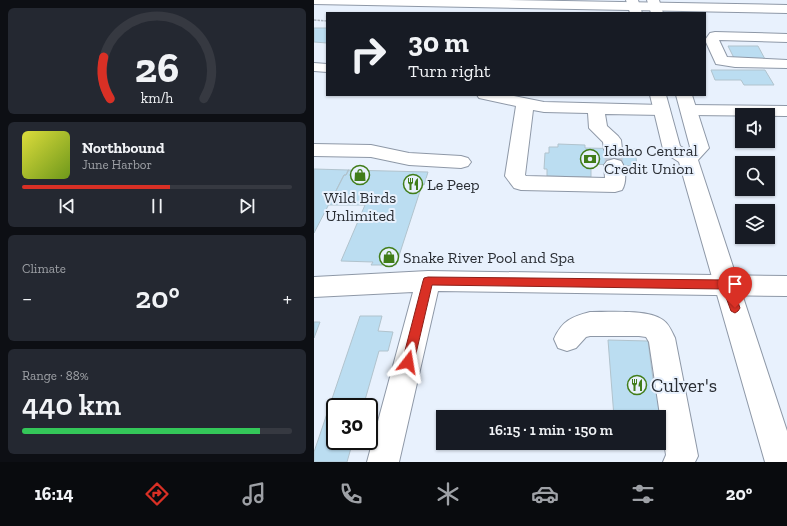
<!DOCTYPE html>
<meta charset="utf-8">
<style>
body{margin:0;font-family:"Zilla Slab",serif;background:#242831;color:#f1f3f6;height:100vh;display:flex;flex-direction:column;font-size:15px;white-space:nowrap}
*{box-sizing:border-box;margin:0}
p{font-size:13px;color:#9ea1a6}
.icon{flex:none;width:22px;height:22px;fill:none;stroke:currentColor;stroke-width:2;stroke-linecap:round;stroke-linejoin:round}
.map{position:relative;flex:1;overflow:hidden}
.details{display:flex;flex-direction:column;gap:8px;padding:8px;background:#0d0f14;width:314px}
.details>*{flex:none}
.guide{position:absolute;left:12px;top:12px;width:380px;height:84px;border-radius:0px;box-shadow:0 1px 3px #0004;background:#171b24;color:#f1f3f6;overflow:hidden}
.fabs{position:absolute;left:421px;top:108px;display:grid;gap:8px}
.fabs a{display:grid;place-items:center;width:40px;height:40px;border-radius:0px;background:#171b24;box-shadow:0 1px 3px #0004;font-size:20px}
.speed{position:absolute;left:12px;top:398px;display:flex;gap:8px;font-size:20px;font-weight:700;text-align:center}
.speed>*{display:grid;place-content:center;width:52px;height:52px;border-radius:50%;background:#171b24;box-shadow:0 1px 3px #0004;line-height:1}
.speed .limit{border:2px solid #111;border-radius:6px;background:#fff;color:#111}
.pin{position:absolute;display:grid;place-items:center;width:34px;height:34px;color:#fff;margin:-41px -17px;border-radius:50% 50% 50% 0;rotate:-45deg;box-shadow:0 0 4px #0007}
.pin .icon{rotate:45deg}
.me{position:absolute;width:44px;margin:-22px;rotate:14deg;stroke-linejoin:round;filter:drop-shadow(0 0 3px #0008)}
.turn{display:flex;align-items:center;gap:14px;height:84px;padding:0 16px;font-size:18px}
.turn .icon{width:52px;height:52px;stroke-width:2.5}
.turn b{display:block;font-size:28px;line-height:34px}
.big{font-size:30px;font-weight:600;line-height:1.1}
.details .widget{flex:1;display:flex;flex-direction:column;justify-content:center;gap:6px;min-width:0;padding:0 14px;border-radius:6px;background:#242831}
.details .dial{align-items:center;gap:0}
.dial svg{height:104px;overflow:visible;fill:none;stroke:#363941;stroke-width:7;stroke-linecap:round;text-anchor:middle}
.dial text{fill:#f1f3f6;stroke:none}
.song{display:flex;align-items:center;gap:12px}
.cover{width:48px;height:48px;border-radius:6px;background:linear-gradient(135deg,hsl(60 70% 55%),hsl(80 70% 35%))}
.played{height:4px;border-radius:2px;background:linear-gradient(90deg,#d93025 55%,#363941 55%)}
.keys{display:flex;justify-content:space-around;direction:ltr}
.heat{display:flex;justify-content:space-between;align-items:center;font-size:22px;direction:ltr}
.charge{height:6px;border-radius:3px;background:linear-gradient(90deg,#34c759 88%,#363941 0)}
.trip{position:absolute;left:122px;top:410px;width:230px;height:40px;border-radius:0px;background:#171b24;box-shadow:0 1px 3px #0004;font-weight:600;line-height:40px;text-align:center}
.menu{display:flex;height:64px;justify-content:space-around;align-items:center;background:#090b0e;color:#9ea1a6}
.menu .icon{width:28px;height:28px}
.menu .on{color:#d93025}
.menu b{font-size:18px;color:#f1f3f6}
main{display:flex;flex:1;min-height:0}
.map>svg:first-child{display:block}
.building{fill:#bbddf1;stroke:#b1c3cd}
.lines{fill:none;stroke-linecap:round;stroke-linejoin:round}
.minor-tunnel{stroke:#c2cad5;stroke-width:18;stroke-dasharray:18 8;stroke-linecap:butt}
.minor-casing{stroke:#8e98a7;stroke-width:2}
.major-casing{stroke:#8e98a7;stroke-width:2}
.highway-casing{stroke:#8e98a7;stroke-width:2}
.path{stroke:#abb3bd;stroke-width:1.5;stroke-dasharray:2.5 1;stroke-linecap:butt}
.minor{fill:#fff;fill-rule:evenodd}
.major{fill:#fff;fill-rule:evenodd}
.highway{fill:#fff;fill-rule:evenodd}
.route{fill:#d93025;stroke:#8d1f18}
.labels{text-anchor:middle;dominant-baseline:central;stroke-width:4;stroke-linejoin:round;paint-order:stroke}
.poi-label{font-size:16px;fill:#2a2e34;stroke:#e8f1fd;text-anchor:start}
.near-poi-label{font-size:19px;fill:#2a2e34;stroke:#e8f1fd;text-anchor:start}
</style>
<main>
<section class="details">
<div class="widget dial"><svg viewBox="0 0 100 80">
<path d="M14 69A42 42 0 1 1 86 69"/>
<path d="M14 69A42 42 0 0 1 9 37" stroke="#d93025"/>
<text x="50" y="56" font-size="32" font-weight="700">26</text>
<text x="50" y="72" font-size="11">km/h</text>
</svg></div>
<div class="widget">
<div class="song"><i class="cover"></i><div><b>Northbound</b><p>June Harbor</p></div></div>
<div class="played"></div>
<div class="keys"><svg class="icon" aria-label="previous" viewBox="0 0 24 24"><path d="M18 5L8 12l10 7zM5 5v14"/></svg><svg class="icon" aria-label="pause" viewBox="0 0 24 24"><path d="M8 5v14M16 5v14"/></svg><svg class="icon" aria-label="next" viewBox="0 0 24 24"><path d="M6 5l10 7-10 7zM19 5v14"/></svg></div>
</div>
<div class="widget"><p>Climate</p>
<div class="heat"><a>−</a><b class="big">20°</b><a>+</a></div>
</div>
<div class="widget"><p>Range · 88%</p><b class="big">440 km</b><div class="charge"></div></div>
</section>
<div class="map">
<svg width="473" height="462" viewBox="0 0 473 462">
<rect width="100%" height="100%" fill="#e8f1fd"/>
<path class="building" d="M0,28H13V43L0,42Z
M414,46H444L452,61L421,60Z
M397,70H451L460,85H430L427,80H401Z
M244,144L271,145V148L321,149L323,166L277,164V177L233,176V169H230L231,153H235V147H244Z
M0,169L35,170L32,175H30L0,233Z
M34,170L114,172L110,185H108L82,265H57L59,262L27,261L51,205H15L30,175H32Z
M46,316H68L64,331L79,332L74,351H65L49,407H21V441H39L33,462H0V452Z
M0,322H6L0,338Z
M294,340L334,341L339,379H348L354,433H345V417H300Z"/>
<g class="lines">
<path class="minor-tunnel" d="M299,149L300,165"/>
<g class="minor-casing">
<path id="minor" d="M401,32L473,34V42L405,40L413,57L473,60V68L421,67L402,64L391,40L396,33Z
M0,63L13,64V72L0,71Z
M163,95H195L230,102L348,105L354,106L356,110L354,114L348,115L291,114L293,126L304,136L307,140L308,149L306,153L299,155L292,153L290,149L289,142L275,128L274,113L230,112L219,110L211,175L212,176L291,178L290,165L293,161L300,159L307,161C312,168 313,182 308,190L301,192L207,190L200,188L191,176L202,106L165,98Z
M375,105L473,106V116L375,115L369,114L367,110L369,106Z
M0,144L57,145L95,153L147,156L154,158L157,162L154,166L147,168L95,165L57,157L0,156Z
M114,271L473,276V296L124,291L85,462H53L99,292L0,297V277Z
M276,312C294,312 335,309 349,320C355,324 358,332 361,338L384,456L381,462H349L352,455L335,342L332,337L325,336H276L272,337L262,348L253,351L244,348L240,339C248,321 257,317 276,312Z"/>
</g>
<g class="major-casing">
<path id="major" d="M312,0H324L328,13H316Z
M333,0H345L349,13H337Z
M336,95H352L366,146L373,150L376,147L362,95H378L395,148L384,160L473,431V462H451L365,162L351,153L349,149Z"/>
</g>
<g class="highway-casing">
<path id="highway" d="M0,0H192L473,5V13L0,4Z"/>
</g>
<path class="path" d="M0,20L13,21"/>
<use href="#minor" class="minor"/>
<use href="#major" class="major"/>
<use href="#highway" class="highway"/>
</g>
<path class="route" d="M114,277L413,280L417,282L418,284L426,308L424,311L421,313L417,311L409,289L118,285L100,362L98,366L94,367L90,366L88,362L109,281L110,278Z"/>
<defs>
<g id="bank-ring" transform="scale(1)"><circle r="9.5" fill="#e8f1fd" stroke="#417d19" stroke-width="1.5"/><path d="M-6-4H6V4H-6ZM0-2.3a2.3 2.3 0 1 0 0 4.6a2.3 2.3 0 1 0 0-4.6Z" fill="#417d19"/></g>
<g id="shop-ring" transform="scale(1)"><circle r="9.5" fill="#e8f1fd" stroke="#417d19" stroke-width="1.5"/><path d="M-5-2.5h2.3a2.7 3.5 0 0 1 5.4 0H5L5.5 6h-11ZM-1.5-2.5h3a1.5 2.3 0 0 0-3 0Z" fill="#417d19"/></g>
<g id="restaurant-ring" transform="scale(1)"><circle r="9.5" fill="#e8f1fd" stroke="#417d19" stroke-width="1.5"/><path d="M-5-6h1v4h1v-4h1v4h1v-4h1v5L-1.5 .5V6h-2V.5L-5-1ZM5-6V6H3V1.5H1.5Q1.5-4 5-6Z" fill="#417d19"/></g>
</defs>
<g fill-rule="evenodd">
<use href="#bank-ring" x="276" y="159"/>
<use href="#shop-ring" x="46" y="175"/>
<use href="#restaurant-ring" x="99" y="184"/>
<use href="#shop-ring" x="75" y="257"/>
<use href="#restaurant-ring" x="323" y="385"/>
</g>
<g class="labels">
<g class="poi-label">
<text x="290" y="150">Idaho Central<tspan x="290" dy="18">Credit Union</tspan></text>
<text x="113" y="184">Le Peep</text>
<text x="46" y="197" text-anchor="middle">Wild Birds<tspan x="46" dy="18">Unlimited</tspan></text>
<text x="89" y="257">Snake River Pool and Spa</text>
</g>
<g class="near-poi-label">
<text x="337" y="385">Culver's</text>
</g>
</g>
</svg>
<div class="fabs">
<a><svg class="icon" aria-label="sound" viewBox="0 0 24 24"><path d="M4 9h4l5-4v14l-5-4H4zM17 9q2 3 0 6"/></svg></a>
<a><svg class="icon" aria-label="search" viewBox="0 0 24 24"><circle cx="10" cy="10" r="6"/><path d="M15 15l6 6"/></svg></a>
<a><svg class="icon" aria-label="layers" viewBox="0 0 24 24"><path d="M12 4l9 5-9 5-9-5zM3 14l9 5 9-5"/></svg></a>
</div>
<div class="speed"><div class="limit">30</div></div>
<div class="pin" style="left:421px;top:308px;background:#d93025"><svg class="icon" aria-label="arrive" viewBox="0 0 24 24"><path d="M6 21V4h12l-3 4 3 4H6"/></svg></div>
<svg class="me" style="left:94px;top:362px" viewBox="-20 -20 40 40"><path d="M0-17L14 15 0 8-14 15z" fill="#d93025" stroke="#fff" stroke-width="4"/></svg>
<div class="trip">16:15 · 1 min · 150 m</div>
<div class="guide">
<div class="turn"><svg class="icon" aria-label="right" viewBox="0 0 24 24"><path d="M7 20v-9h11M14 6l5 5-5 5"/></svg><div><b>30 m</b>Turn right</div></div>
</div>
</div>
</main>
<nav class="menu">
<b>16:14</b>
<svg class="icon on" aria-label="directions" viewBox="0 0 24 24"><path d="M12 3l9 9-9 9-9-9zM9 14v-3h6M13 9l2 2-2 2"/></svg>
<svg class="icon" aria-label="music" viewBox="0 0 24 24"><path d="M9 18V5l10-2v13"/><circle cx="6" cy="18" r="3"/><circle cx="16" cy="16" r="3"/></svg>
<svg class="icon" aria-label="phone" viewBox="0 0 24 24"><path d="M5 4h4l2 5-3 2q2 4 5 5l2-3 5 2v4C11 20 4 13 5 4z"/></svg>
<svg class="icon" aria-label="climate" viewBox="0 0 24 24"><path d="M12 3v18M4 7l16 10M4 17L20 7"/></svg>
<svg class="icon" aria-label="car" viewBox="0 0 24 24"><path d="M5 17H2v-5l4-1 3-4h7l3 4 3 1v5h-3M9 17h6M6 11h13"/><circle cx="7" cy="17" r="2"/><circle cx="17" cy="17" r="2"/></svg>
<svg class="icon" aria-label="filters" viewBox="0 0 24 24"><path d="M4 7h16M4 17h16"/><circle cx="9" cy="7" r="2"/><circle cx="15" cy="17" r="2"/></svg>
<b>20°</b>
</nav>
